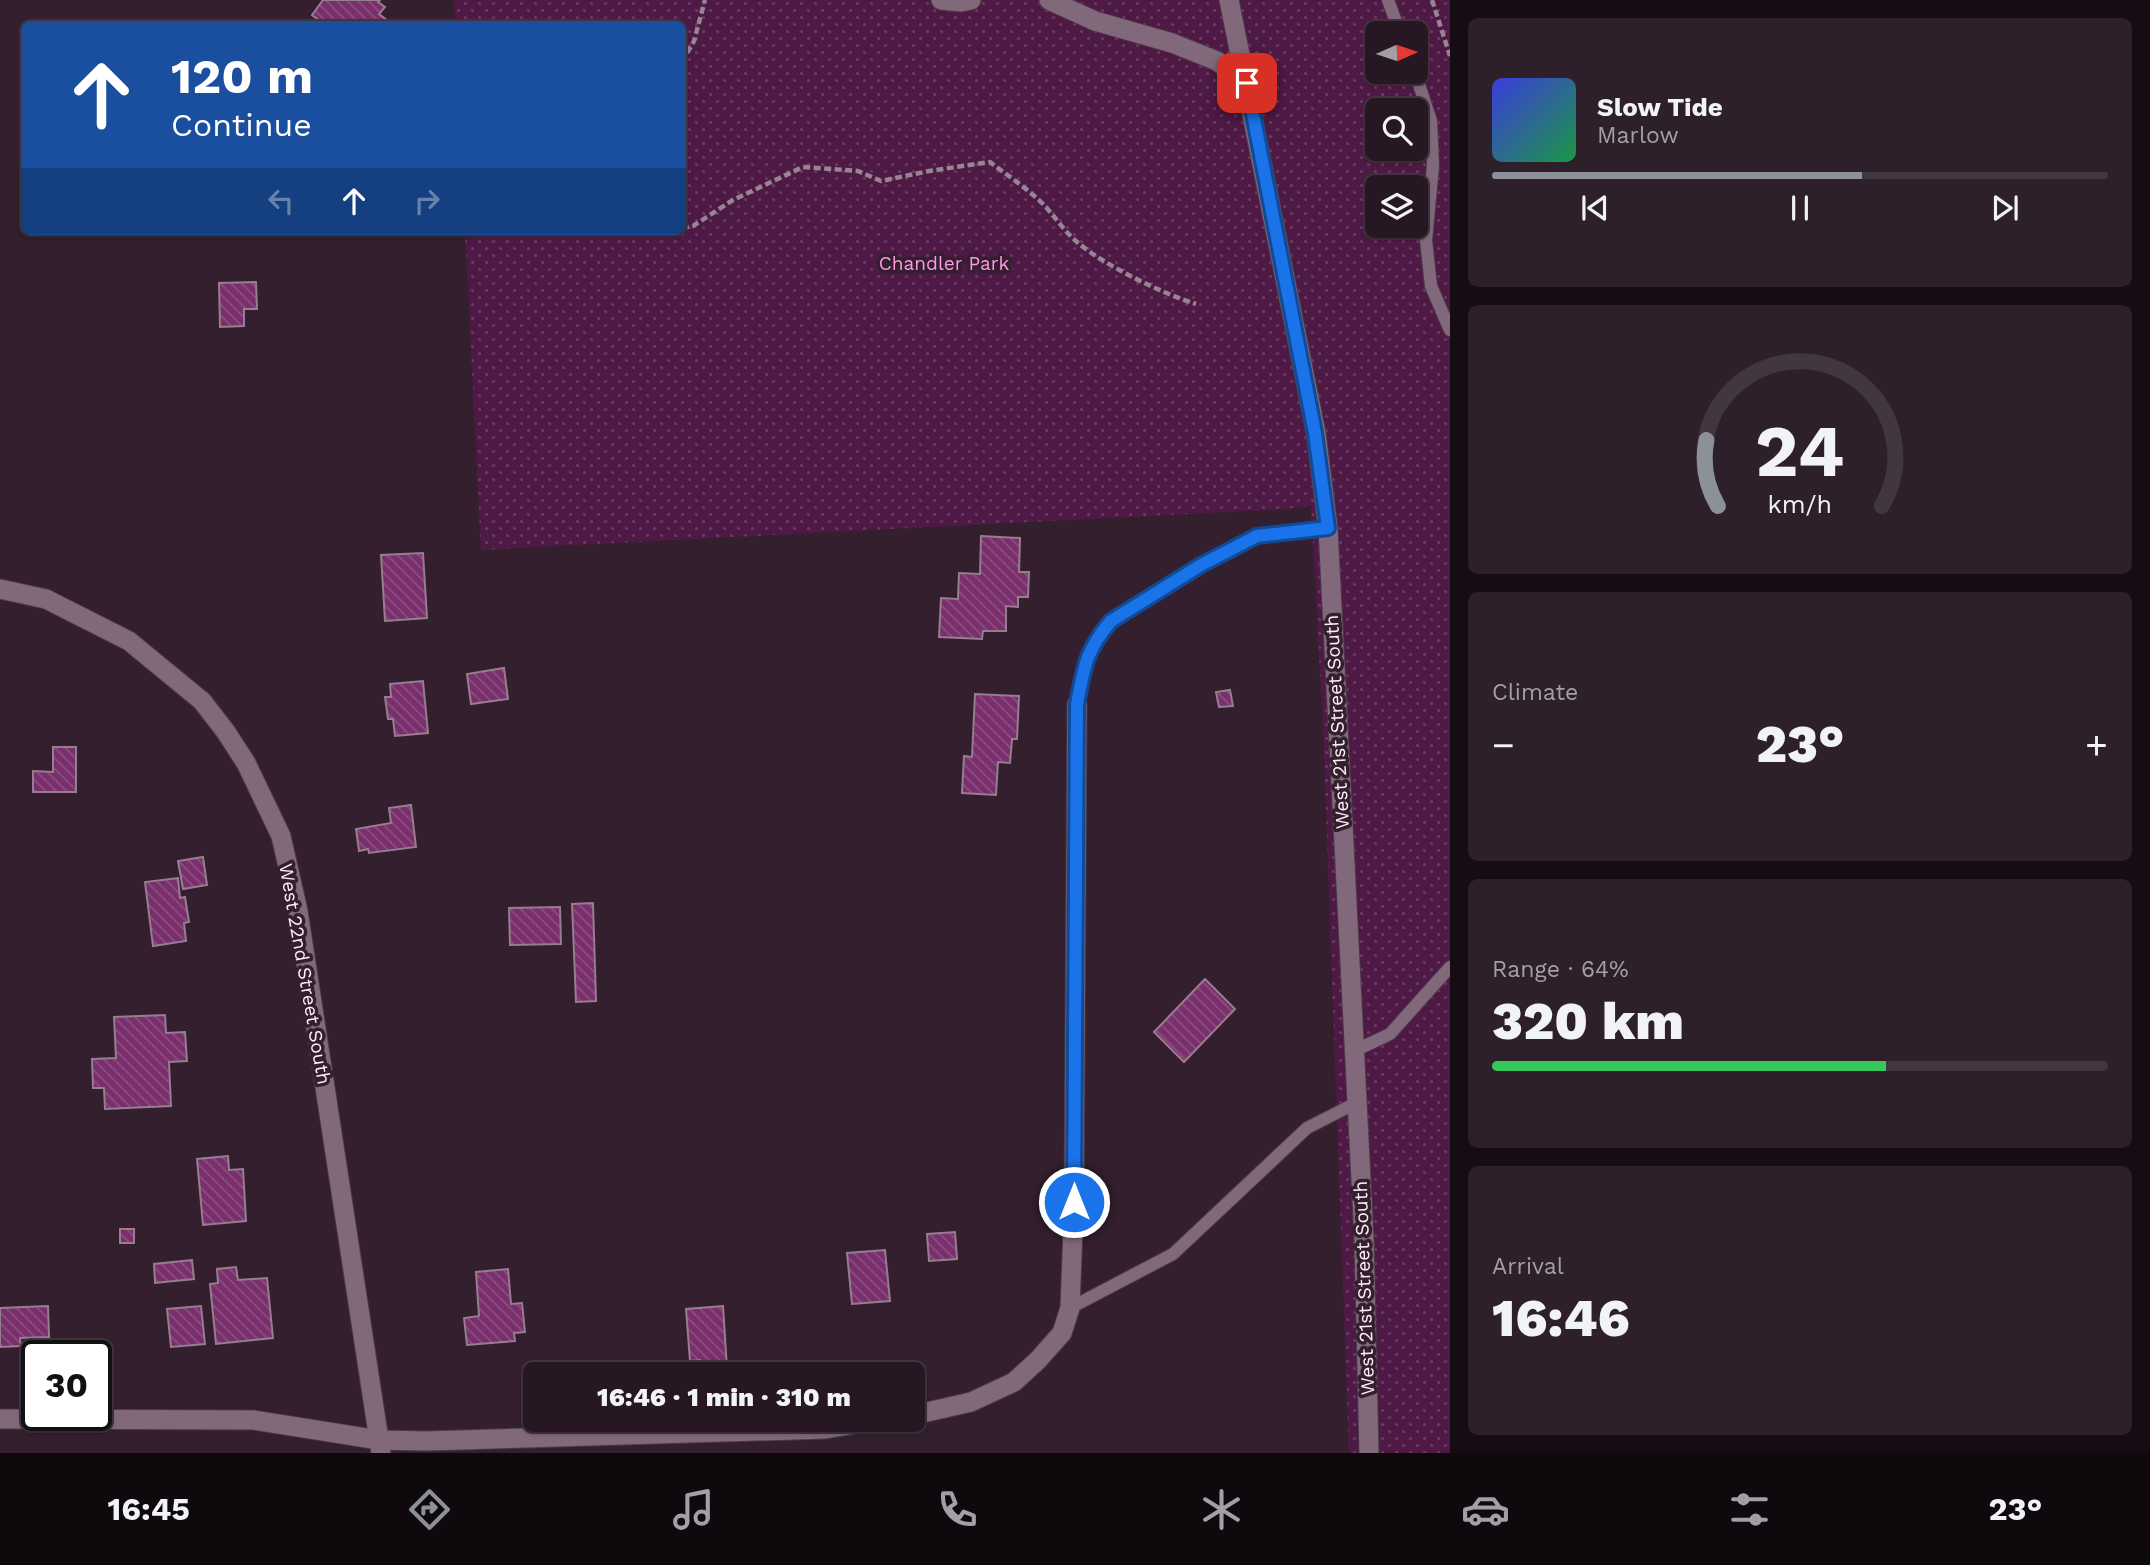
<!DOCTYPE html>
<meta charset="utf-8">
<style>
body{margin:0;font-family:"Work Sans",sans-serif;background:#2e202a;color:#f1f3f6;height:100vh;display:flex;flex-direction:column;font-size:26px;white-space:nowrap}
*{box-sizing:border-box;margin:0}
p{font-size:23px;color:#a49fa5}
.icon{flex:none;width:38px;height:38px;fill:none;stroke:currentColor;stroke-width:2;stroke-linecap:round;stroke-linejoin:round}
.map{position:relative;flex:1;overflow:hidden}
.sheet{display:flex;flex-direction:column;gap:18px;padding:18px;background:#150d13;width:700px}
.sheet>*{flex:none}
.guide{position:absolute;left:21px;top:21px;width:665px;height:214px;border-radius:10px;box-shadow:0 2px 5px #0004,0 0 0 2px #423640;background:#1a4fa0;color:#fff;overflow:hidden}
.needle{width:46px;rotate:87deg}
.fabs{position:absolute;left:1365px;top:21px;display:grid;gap:14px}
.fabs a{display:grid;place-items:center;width:63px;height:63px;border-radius:10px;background:#261722;box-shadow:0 2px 5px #0004,0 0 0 2px #423640;font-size:35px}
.speed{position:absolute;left:21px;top:1340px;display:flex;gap:14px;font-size:35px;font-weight:700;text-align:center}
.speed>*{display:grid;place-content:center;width:91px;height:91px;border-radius:50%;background:#261722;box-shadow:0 2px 5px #0004,0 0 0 2px #423640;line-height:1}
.speed .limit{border:4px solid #111;border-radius:10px;background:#fff;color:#111}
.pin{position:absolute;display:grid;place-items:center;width:60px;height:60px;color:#fff;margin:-30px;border-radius:14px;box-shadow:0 4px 10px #0006}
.me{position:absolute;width:77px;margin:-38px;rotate:0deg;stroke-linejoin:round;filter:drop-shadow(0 0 5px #0008)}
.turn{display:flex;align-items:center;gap:24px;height:147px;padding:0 35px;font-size:32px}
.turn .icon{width:91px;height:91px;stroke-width:2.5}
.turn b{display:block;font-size:49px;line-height:60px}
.lanes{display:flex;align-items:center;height:66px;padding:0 35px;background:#0003;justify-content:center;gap:35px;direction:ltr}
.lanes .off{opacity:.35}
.big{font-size:52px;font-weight:800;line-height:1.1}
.sheet .widget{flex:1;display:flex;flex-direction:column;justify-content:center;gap:10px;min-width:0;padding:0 24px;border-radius:10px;background:#2e202a}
.sheet .dial{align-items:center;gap:0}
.dial svg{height:182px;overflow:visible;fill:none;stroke:#423640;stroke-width:7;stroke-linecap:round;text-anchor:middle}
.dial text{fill:#f1f3f6;stroke:none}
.song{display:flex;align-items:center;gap:21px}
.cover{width:84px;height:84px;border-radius:10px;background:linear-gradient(135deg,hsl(240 70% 55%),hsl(140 70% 35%))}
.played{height:7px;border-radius:4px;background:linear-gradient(90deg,#8c9099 60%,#423640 60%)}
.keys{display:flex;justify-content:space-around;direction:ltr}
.heat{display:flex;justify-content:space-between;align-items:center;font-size:38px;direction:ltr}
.charge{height:10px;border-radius:5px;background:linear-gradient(90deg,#34c759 64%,#423640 0)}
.trip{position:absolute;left:523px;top:1362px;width:402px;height:70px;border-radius:10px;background:#261722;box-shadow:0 2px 5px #0004,0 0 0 2px #423640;font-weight:800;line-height:70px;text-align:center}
.menu{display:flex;height:112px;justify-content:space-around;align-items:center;background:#0f090e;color:#a49fa5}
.menu .icon{width:49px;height:49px}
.menu .active{color:#8c9099}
.menu b{font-size:32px;color:#f1f3f6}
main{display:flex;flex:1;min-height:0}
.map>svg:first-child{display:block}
.grass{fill:url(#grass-dots);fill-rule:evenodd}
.building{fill:url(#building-back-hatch);stroke:#967d90;stroke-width:2}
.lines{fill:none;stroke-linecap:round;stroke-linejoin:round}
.service-casing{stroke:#4c3b48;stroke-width:14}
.minor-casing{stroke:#4c3b48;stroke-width:21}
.tertiary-casing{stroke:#4c3b48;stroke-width:21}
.path{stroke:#968592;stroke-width:4.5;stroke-dasharray:7 3.5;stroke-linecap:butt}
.service{stroke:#81697b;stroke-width:12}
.minor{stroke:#81697b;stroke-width:19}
.tertiary{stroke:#81697b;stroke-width:19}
.route-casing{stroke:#114b97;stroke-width:18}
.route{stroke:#1a73e8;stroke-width:12}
.labels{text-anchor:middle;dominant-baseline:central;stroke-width:7;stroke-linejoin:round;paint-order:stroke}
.park-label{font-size:19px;fill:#ff97e8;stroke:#331f2e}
.street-label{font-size:19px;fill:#fceef8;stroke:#331f2e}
</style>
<main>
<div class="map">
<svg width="1450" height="1453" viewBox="0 0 1450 1453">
<defs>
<pattern id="grass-dots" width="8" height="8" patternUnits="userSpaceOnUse" patternTransform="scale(1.75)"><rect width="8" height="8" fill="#4f1945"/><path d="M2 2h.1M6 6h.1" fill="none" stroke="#693b61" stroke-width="1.8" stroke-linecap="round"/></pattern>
<pattern id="building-back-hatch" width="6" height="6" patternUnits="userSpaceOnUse" patternTransform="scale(1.75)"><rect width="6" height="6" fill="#792f6b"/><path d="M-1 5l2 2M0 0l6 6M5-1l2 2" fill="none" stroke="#8d4d81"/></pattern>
</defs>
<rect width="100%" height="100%" fill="#331f2e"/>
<path class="grass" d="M454,0H1450V1453H1349L1323,730L1311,506L1285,509L481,550L465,231H682V24H455ZM1377,33H1416V72H1377ZM1377,110H1416V149H1377ZM1377,187H1416V226H1377Z"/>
<path class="building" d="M323,0H380L378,2L385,7L379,14L392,24H324L312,15Z
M256,282L257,309H244V326L220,327L219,283Z
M981,536L1020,538L1019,572H1029L1028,597H1018V607L1006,606V631H983L982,639L939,637L941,598L958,599L959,573L980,574Z
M423,553L427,618L385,621L381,555Z
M504,668L508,699L471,704L467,674Z
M423,681L428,733L395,736L393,719H388L385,697H391L390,684Z
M1230,690L1233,706L1219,707L1216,692Z
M975,694L1019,696L1017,739H1012L1010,763L998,762L996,795L962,793L964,756L972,757Z
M53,747H76V792H33V771L53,772Z
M411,805L416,847L369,853L368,849L359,851L356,829L391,823L389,808Z
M203,857L207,885L183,889L178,861Z
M178,878L180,898L185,897L189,922L184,923L186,941L153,946L145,882Z
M593,903L596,1001L576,1002L572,904Z
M560,907L561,944L510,945L509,908Z
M1205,979L1235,1009L1184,1062L1154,1032Z
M165,1015L166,1033L185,1032L187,1061L169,1062L171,1106L105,1109L104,1088H93L92,1059L116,1058L114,1017Z
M228,1156L229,1170L243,1169L246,1221L203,1225L197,1159Z
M120,1229H134V1243H120Z
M955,1232L957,1259L929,1261L927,1234Z
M885,1250L890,1301L852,1304L847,1253Z
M192,1260L194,1279L155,1283L154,1264Z
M236,1267L238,1280L267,1278L273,1338L216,1344L210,1284L218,1283L217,1269Z
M508,1269L511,1304L522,1303L525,1332L514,1333L515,1341L467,1345L464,1318L479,1316L476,1272Z
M48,1306L49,1337L20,1338L21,1346L0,1347V1308Z
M201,1306L205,1344L171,1347L167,1309Z
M723,1306L727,1369L700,1370V1360L690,1361L686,1309Z"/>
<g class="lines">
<g class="service-casing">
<path id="service" d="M1388,0L1400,33
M1415,72L1431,121L1433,166L1426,240L1431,286L1450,330
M1077,704L1085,660L1097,638L1111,621L1201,565L1257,536L1328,528
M1354,1051L1390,1034L1450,967
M1070,1308L1173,1254L1307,1128L1358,1102"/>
</g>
<g class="minor-casing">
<path id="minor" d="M941,0L961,2L971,0
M1049,0L1095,21L1172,43L1217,61L1247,83
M1229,0L1316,433L1328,528L1364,1239L1369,1453
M914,1415L971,1402L1014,1382L1038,1360L1062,1333L1070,1308L1074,1202L1077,704
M0,1419L253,1420L379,1440L426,1441L825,1429L886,1419"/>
</g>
<g class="tertiary-casing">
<path id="tertiary" d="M0,589L46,599L129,641L202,701L226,732L246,763L281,836L298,911L381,1453"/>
</g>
<path class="path" d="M1432,0L1450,56
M682,62L694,41L705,0
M682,228L693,226L733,200L803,167L858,171L881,181L929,171L990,162C1007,175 1025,187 1041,202C1054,215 1063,230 1077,242C1104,265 1161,293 1196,304
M618,231L645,233L670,231"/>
<use href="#service" class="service"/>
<use href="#minor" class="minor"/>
<use href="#tertiary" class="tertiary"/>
</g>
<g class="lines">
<g class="route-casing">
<path id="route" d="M1074,1202L1077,704C1084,667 1086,650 1111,621L1201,565L1257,536L1328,528L1315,433L1247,83"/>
</g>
<use href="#route" class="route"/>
</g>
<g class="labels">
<g class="park-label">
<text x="944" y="263">Chandler Park</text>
</g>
<g class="street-label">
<text transform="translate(1337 722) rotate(-93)">West 21st Street South</text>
<text transform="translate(305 974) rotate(80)">West 22nd Street South</text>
<text transform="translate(1364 1288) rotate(-92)">West 21st Street South</text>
</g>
</g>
</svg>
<div class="fabs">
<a><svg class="needle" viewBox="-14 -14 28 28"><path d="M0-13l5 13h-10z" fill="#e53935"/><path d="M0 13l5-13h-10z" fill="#a49fa5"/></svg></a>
<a><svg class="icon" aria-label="search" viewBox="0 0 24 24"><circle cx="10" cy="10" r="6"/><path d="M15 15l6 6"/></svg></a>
<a><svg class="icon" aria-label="layers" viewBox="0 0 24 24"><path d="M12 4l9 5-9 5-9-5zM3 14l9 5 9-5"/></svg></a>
</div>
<div class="speed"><div class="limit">30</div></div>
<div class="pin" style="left:1247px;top:83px;background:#d93025"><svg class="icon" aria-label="arrive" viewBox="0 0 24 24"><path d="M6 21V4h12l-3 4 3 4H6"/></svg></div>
<svg class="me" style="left:1074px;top:1202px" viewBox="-20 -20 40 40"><circle r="17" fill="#1a73e8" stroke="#fff" stroke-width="3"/><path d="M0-11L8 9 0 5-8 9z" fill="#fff"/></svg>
<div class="trip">16:46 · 1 min · 310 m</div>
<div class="guide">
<div class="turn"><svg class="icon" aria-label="ahead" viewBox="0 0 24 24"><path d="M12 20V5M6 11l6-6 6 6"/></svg><div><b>120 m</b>Continue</div></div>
<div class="lanes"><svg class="icon off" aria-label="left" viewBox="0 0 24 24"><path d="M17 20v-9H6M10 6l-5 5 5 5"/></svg><svg class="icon" aria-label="ahead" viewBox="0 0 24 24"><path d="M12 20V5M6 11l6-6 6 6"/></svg><svg class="icon off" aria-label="right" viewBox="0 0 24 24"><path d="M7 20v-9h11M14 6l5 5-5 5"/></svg></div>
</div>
</div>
<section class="sheet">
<div class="widget">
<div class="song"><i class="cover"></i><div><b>Slow Tide</b><p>Marlow</p></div></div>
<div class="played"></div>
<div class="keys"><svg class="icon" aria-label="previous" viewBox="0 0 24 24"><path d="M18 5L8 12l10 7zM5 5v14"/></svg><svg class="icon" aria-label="pause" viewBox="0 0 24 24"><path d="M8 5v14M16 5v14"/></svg><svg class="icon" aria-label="next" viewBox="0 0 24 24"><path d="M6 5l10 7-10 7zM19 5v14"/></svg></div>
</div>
<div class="widget dial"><svg viewBox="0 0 100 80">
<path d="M14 69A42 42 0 1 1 86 69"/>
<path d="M14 69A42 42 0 0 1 9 40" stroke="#8c9099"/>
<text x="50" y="56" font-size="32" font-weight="700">24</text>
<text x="50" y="72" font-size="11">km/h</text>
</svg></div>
<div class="widget"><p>Climate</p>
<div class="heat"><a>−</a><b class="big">23°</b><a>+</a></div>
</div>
<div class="widget"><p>Range · 64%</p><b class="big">320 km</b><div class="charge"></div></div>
<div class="widget"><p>Arrival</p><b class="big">16:46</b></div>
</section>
</main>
<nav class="menu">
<b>16:45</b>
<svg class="icon active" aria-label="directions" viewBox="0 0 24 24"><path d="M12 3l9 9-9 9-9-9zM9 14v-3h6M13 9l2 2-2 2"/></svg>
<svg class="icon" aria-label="music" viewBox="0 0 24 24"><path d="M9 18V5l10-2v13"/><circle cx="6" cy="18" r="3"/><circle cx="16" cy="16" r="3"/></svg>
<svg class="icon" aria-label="phone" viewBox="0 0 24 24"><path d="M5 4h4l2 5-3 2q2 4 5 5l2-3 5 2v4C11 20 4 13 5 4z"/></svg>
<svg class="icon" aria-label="climate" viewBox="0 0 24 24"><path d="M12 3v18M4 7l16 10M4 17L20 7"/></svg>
<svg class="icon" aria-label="car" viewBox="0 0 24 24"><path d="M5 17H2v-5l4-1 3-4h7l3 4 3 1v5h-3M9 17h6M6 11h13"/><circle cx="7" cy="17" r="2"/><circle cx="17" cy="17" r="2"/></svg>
<svg class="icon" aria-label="filters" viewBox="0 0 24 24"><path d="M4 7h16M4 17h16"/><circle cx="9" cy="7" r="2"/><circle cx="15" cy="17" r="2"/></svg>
<b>23°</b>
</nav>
